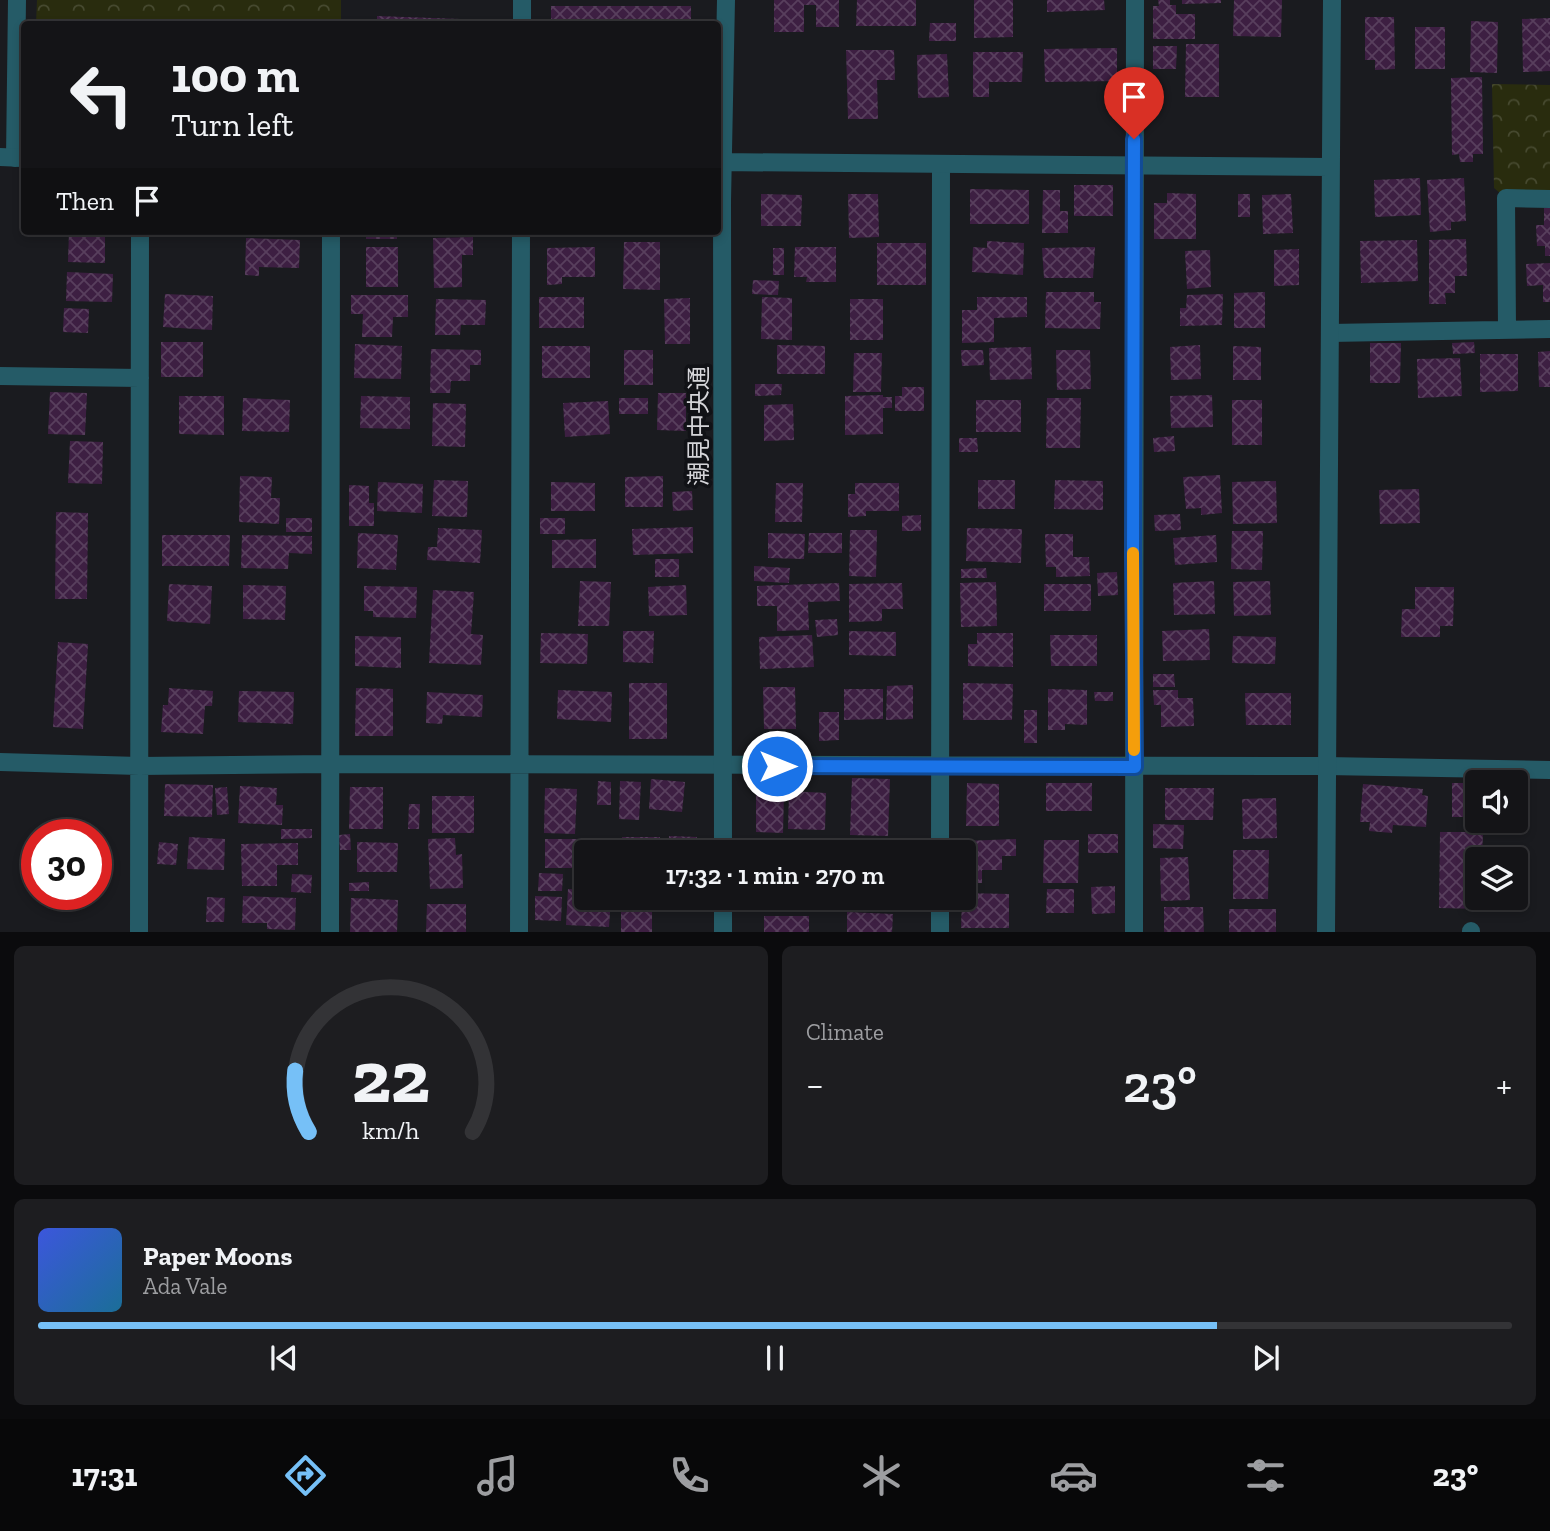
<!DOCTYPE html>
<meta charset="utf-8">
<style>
body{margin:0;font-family:"Zilla Slab","Noto Sans JP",serif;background:#1d1d20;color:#f1f3f6;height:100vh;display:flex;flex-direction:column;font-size:26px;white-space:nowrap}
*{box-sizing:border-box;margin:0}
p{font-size:23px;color:#9d9ea1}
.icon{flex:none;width:38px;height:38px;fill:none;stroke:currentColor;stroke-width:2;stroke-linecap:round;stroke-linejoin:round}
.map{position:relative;height:932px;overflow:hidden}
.details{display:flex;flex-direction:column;gap:14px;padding:14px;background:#0b0b0d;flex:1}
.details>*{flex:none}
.top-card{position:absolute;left:21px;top:21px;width:700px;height:214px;border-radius:7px;box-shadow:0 4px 10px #0003,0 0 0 2px #333336;background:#141417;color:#f1f3f6;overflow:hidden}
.buttons{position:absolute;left:1465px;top:770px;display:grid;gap:14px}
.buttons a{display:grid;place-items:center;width:63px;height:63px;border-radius:7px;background:#141417;box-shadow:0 4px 10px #0003,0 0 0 2px #333336;font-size:35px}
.speed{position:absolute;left:21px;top:819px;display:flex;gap:14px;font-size:35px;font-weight:700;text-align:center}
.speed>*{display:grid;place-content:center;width:91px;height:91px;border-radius:50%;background:#141417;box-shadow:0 4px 10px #0003,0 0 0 2px #333336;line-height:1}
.speed .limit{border:10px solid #d22;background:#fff;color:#111}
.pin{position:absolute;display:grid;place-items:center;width:60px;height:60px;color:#fff;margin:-72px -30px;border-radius:50% 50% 50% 0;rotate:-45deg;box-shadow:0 0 7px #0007}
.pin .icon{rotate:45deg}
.me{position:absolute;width:77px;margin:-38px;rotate:90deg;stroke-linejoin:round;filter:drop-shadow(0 0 5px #0008)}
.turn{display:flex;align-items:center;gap:24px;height:147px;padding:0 35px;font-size:32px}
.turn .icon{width:91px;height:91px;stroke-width:2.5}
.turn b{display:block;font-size:49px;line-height:60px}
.then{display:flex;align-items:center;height:66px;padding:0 35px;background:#0003;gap:14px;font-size:26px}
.big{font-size:52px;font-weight:600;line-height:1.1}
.details .card{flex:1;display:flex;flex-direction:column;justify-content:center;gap:10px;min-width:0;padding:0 24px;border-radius:10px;background:#1d1d20}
.details .dial{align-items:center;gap:0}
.dial svg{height:182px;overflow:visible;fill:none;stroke:#333336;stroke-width:7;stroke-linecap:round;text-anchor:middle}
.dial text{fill:#f1f3f6;stroke:none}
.song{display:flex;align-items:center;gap:21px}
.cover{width:84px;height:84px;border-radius:10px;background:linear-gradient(135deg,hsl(230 70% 55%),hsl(200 70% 35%))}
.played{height:7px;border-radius:4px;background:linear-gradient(90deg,#76c0f7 80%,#333336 80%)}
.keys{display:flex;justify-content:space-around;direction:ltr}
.heat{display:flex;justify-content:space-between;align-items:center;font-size:38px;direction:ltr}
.details .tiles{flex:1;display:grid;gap:14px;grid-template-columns:1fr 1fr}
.card:last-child{grid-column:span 2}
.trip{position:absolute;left:574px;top:840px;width:402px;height:70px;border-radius:7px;background:#141417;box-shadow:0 4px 10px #0003,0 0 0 2px #333336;font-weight:600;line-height:70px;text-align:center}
.dock{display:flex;height:112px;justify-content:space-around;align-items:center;background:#080809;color:#9d9ea1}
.dock .icon{width:49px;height:49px}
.dock .active{color:#76c0f7}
.dock b{font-size:32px;color:#f1f3f6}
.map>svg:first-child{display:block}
.park{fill:url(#park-crowns)}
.building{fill:url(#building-cross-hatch)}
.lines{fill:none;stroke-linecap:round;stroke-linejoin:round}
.minor{stroke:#255b67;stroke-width:18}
.tertiary{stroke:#255b67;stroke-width:18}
.route-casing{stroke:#114b97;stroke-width:18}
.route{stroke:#1a73e8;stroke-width:12}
.slow{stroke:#f59e0b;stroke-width:12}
.labels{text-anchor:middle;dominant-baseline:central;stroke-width:7;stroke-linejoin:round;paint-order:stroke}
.street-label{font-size:24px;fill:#d5d5d9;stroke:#111216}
</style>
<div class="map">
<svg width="1550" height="933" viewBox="0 0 1550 933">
<defs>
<pattern id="park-crowns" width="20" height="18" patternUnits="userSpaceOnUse" patternTransform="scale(1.75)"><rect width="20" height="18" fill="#292c0e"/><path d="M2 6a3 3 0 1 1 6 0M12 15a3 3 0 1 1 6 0" fill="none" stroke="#474a30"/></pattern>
<pattern id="building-cross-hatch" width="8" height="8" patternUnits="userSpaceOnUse" patternTransform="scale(1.75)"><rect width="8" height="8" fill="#3d1f42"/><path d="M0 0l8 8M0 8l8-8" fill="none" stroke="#583f5d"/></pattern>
</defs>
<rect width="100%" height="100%" fill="#1a1b1f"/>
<path class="park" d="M37,0H341V24H36Z
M1492,84L1550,85V199L1506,198L1494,188Z"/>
<path class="building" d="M774,0H839V27H816V5H804V32H774Z
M857,0H916V26H856Z
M974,0H1013V37L974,38Z
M1047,0H1104L1105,10L1047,12Z
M1158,0H1170V5H1176V14H1195V39H1153V6H1159Z
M1182,0H1221V3L1182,4Z
M1234,0H1282L1281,37L1233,36Z
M551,6H691V24H549V22H551Z
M377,16L488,20V24H377Z
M1365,17H1394L1395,69L1375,70V60H1365Z
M1550,18V71L1523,72L1522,19Z
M1471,21L1498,22L1497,73L1470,72Z
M930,23H956V41H929Z
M1415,27H1445V69H1415Z
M1186,44H1219V97H1185Z
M1153,46H1177L1176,69H1153Z
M1117,48V81L1045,82L1044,49Z
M846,50H894L895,80H877L878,119H848Z
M973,52H1023L1022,82H989V97H973Z
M947,54L949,97L918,98L917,55Z
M1482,77L1483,154H1473V162H1460L1459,154L1452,155L1451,78Z
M1420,178L1421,215L1375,217L1374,180Z
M1464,178L1466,221L1451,222V230L1430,232L1427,180Z
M1074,185H1113V216H1074Z
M970,189L1029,190V224H970Z
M1043,190H1060V211H1068V233H1042Z
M1167,193L1196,194V239H1154V203H1167Z
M761,194L802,195L801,226H761Z
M848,194H878L879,237L849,238Z
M1238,194H1250V217H1238Z
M1291,194L1293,233L1263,234L1262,195Z
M1544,208H1550V256H1545V246H1537L1536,225H1544Z
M69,231H105V263L68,262Z
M366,231H397V239H366Z
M473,237V255H462V287L434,288L433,238Z
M246,238L300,240L299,268L259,267V276L245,275Z
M1466,239L1467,276H1455V293H1445L1446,304H1429V240Z
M1417,240L1418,281L1361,283L1360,241Z
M987,241L1024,243L1023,275L972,272L973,247L987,248Z
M624,242H660V290L623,289Z
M877,243H926V285H877Z
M366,247H398V287H366Z
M595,247V277H562V284L547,285V248Z
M795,247H836V282H806L807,277H794Z
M1095,247L1093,278H1044L1042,248Z
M773,248H784V275H773Z
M1299,249V285L1274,286V250Z
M1210,250L1211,287L1187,289L1185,251Z
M1550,263V302H1543V285L1527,286L1526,264Z
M67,272L113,274L112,302L66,301Z
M753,280L779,281L778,295L752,294Z
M1046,292H1094V302H1101L1100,329L1045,328Z
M1265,292V328H1234V293Z
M165,294L213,296L212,330L163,327Z
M1223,294L1222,325L1180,326V308H1186L1187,295Z
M351,295H408V317H393L392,337H362L363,314H351Z
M539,297H584V328H539Z
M762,297L792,298V340L761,339Z
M977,297H1027V317L994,318V342L962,343V310H977Z
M690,298V344H665L664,299Z
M436,299L486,300L485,325H461L460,335H435Z
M850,299H883V340H850Z
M64,308L89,309L88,333L63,332Z
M161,342H203V377H161Z
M1474,342L1475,353L1453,354L1452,343Z
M1370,343H1401L1400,383H1370Z
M355,344L402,346L401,379L354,378Z
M777,345L825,346V374H777Z
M1200,345L1201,379L1171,380L1170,347Z
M542,346H590V378H542Z
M1233,346L1261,347V380H1233Z
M1031,347L1032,379L990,380L989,348Z
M431,349L481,350V365H470V381H451L450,393H430Z
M624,350H653V385H624Z
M961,350H983L984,365L962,366Z
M1056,350H1090L1091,389L1057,390Z
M1550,351V387H1539L1538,352Z
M854,353H882L881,392H853Z
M1480,354H1518V391L1480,392Z
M1460,358L1462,396L1418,398L1417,359Z
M755,384H782L781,395L755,396Z
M902,387H924V411H895V396H902Z
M50,392L87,393L85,435L48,434Z
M658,393H686V431L657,430Z
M883,395V397H892V408H883V434L845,435V396Z
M1212,395L1213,427L1171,428L1170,396Z
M179,396H224V435L179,434Z
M361,396L410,397V429L360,428Z
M243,398L290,400L289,432L242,431Z
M619,398H648V414H619Z
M1047,398H1081L1080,448H1046Z
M976,400H1021V432H976Z
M1232,400H1262V445H1232Z
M608,401L610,434L565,437L563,403Z
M433,403L466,404L465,447L432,446Z
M793,404L794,440L764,441V405Z
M1174,436L1175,451L1154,452L1153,438Z
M959,438H977L978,452H959Z
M70,441L103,442L102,484L68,483Z
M1220,475L1222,513L1201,515V508L1186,509L1183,477Z
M240,476L272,477L271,498H280L279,524L239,522Z
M663,476V507H625V477Z
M434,480L468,481L467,517L432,516Z
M978,480H1015V509H978Z
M1055,480L1103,481V510L1054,509Z
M1276,481L1277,523L1233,524L1232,482Z
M378,482L423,484L422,513L377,511Z
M551,482L595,483V511H551Z
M776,483H803L802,522H775Z
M855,483H899V511H866V516L848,517V494H855Z
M349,485L369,486V503H374V526H349Z
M1419,489L1420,523L1380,524L1379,490Z
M692,491L693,510L673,511L672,492Z
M56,512L88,513L87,599H55Z
M1180,514L1181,530L1155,531L1154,515Z
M921,515V531H902V516Z
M286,518H312V532H286Z
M540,518H565V534H540Z
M693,527V553L633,555L632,529Z
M438,528L482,530L480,563L427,560L428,547H437Z
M967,528L1022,529L1021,563L966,561Z
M850,530H877L876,577L849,576Z
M1232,531H1263L1262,570L1231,569Z
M358,533L398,535L396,570L357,568Z
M768,533L805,534L804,559L768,558Z
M809,533H842V553H808Z
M1045,534H1073V557H1089L1090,576L1056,577V567H1046Z
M162,535H230L229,566H162Z
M242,535L312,536V554L289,553L288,569L241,568Z
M1216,535L1217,562L1175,565L1173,538Z
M596,539V568H552V540Z
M655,559H679V577H655Z
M754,566L790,568L789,583L754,581Z
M986,568L987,578H961V569Z
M1117,572L1118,595L1098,596L1097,573Z
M580,581L611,582L609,626H578Z
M1214,581L1215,614L1174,615L1173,583Z
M1270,581L1271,615L1234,616L1233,582Z
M996,582L997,626L961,627L960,583Z
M839,583L840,601L808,602L809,630L777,631V606H757V586Z
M902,583L903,609H882V621L849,622V584Z
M169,584L212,586L210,624L167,621Z
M1044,584H1091V611H1044Z
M243,585L286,586L285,620L243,619Z
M686,585L687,615L649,616L648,587Z
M364,586L417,587L416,618L373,617V611H364Z
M1415,587H1454L1453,626H1440V637H1401L1402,609H1415Z
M433,590L474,592L471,634L483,635L481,665L429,663Z
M837,619L838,635L817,637L815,620Z
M1209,629L1210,660L1163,661L1162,631Z
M623,631H654L653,663L623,662Z
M849,631L896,632V656L849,655Z
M541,633L588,634L587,664L540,663Z
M977,633H1013V667L968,666V644H977Z
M812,635L814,667L760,669L759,637Z
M1050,635H1097V666H1051Z
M355,636L401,637V668L355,666Z
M1233,636L1276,637L1275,664L1232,663Z
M58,642L88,644L83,729L53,727Z
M1153,674H1174L1175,687H1153Z
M629,683H667V739H629Z
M963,683L1013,684L1012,720H963Z
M913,685V719L886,720L887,686Z
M763,687H795L796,729H764Z
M169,688L213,691L212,706H205L203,734L161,732L163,705H168Z
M356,688L393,689V736H355Z
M844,689H883V719L844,720Z
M1048,689L1087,690V725L1065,724V730H1048Z
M558,690L612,692L611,722L557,719Z
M1153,690H1178V698H1193L1194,726L1161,727V705H1154Z
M239,691L294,692L293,724L238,722Z
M427,692L483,695L482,717L443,715L442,724L426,723Z
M1094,692H1113V701H1095Z
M1245,693H1291V725H1246Z
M1024,710H1037V743H1024Z
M819,712H839V740L819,741Z
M852,778L890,779L888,836L850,835Z
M651,779L685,782L682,812L649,809Z
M598,781L611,782V805H597Z
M620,781L641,782L639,820L619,819Z
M967,783L999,784V826H966Z
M1046,783H1092V811H1046Z
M1452,783H1477V817H1452Z
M165,784L213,785L212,817L164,816Z
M1363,784L1423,789L1422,795L1428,796L1426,827L1393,825L1392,833L1369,831L1370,822H1360Z
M240,786L277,788L276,805H283L282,825L238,823Z
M227,787L229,814L217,815L215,788Z
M350,787H383V829H349Z
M545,788L577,789L575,834L544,833Z
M1165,788H1214L1213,820H1165Z
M789,791L826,793L825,830L788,829Z
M756,795L784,796L783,833L756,832Z
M432,796H474V833H432Z
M1276,798L1277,838L1243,839L1242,799Z
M409,804H420L419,829H408Z
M1153,824L1184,825L1183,849L1153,848Z
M281,829H312V838L281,839Z
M1440,832H1483L1482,859H1477V898H1481V909L1439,908Z
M350,834L351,850H340L339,835Z
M1088,834H1118V853H1088Z
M669,836L697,837L696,852H669Z
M189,837L225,839L224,870L187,869Z
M622,837H660V852H622Z
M455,838L456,855L462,854L463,888L430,889L428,839Z
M545,839H590V852H586V868H545Z
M1016,839V856H1002V870H982V883H965L963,841Z
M1044,840H1079L1078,883H1043Z
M159,842L178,844L176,865L157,864Z
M357,842L398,843L397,872H357Z
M298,843V865H277V886H242L241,844Z
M848,845L903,846V852H848Z
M1233,850H1269L1268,899H1233Z
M1188,857L1190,900L1161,901L1160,858Z
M539,873L563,874L562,891H538Z
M292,874L312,875L311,893L291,892Z
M369,882V891H349V883Z
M1115,886V913L1092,914L1091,887Z
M568,889L586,890V898H611L609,927L566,925Z
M1047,889H1074V913H1046Z
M964,893L1009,894V928H961L962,898H964Z
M243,896L296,898L295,930L267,929V923H242Z
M535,896L562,897L561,921L535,920Z
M207,897L225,898L224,922H206Z
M351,898L398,900L397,933H350Z
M621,898H652V933H621Z
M751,898H780V904L751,903Z
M427,904H466V933H426Z
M1164,907H1203L1204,933H1164Z
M1229,909H1276V933H1229Z
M847,912L893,914L892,933H847Z
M764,916H809V933H764Z"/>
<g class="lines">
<path class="minor" d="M522,24V0
M15,158L17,0
M1507,328L1506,198L1550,199
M1330,333L1550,329
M0,376L140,378
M0,762L139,766L331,764L1326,766L1550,770
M940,852L941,165
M1471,931V933
M139,933L140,231
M330,933L331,231
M519,933L521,231
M940,933V898
M1134,933L1135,0"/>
<path class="tertiary" d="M0,157L24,158
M718,162L1329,167
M723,852L722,201L726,0
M723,898V933
M1326,933L1332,0"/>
</g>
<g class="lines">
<g class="route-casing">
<path id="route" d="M777,766L1135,767L1133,552L1134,139"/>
</g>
<use href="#route" class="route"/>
<path class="slow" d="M1133,553L1134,750"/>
</g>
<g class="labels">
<g class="street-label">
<text transform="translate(698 426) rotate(-90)">潮見中央通</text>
</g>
</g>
</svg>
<div class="buttons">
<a><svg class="icon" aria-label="sound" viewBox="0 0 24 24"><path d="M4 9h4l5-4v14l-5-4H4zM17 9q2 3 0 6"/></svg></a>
<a><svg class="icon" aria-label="layers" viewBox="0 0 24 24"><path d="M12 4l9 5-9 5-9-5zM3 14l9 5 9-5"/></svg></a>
</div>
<div class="speed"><div class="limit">30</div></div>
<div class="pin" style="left:1134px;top:139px;background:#d93025"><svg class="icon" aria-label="arrive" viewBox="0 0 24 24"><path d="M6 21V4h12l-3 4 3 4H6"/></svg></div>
<svg class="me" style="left:777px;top:766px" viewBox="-20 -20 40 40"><circle r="17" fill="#1a73e8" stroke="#fff" stroke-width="3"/><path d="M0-11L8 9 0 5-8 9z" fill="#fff"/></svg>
<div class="trip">17:32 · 1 min · 270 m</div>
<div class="top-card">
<div class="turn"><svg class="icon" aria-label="left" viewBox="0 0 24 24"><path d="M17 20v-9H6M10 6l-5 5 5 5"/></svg><div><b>100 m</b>Turn left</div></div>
<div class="then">Then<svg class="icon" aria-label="arrive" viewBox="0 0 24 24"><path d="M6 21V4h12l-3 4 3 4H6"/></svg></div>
</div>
</div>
<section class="details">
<div class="tiles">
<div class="card dial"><svg viewBox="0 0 100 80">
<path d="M14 69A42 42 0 1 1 86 69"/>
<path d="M14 69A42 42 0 0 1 8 42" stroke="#76c0f7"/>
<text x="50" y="56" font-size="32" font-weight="700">22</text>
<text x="50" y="72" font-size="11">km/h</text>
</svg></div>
<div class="card"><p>Climate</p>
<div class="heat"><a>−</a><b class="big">23°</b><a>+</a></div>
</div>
<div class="card">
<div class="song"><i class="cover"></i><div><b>Paper Moons</b><p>Ada Vale</p></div></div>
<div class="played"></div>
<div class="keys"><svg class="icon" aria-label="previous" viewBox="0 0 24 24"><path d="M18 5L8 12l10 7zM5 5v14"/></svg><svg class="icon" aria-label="pause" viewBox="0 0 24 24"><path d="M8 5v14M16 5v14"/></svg><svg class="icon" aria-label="next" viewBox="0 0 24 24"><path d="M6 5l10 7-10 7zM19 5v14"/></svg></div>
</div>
</div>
</section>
<nav class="dock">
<b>17:31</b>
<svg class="icon active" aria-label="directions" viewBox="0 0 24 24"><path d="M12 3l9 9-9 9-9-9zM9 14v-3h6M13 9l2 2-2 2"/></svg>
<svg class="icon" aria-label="music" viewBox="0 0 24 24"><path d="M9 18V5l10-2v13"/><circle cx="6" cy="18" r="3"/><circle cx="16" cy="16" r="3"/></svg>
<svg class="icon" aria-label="phone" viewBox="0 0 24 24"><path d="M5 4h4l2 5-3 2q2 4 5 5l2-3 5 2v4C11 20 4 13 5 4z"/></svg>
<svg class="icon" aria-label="climate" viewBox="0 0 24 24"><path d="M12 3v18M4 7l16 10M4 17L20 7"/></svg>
<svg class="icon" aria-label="car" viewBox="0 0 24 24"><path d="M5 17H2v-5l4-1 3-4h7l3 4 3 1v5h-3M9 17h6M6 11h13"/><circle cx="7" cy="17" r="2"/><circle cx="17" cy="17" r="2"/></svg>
<svg class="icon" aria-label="filters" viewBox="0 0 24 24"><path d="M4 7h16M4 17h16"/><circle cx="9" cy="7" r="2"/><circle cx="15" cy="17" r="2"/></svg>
<b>23°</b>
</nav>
